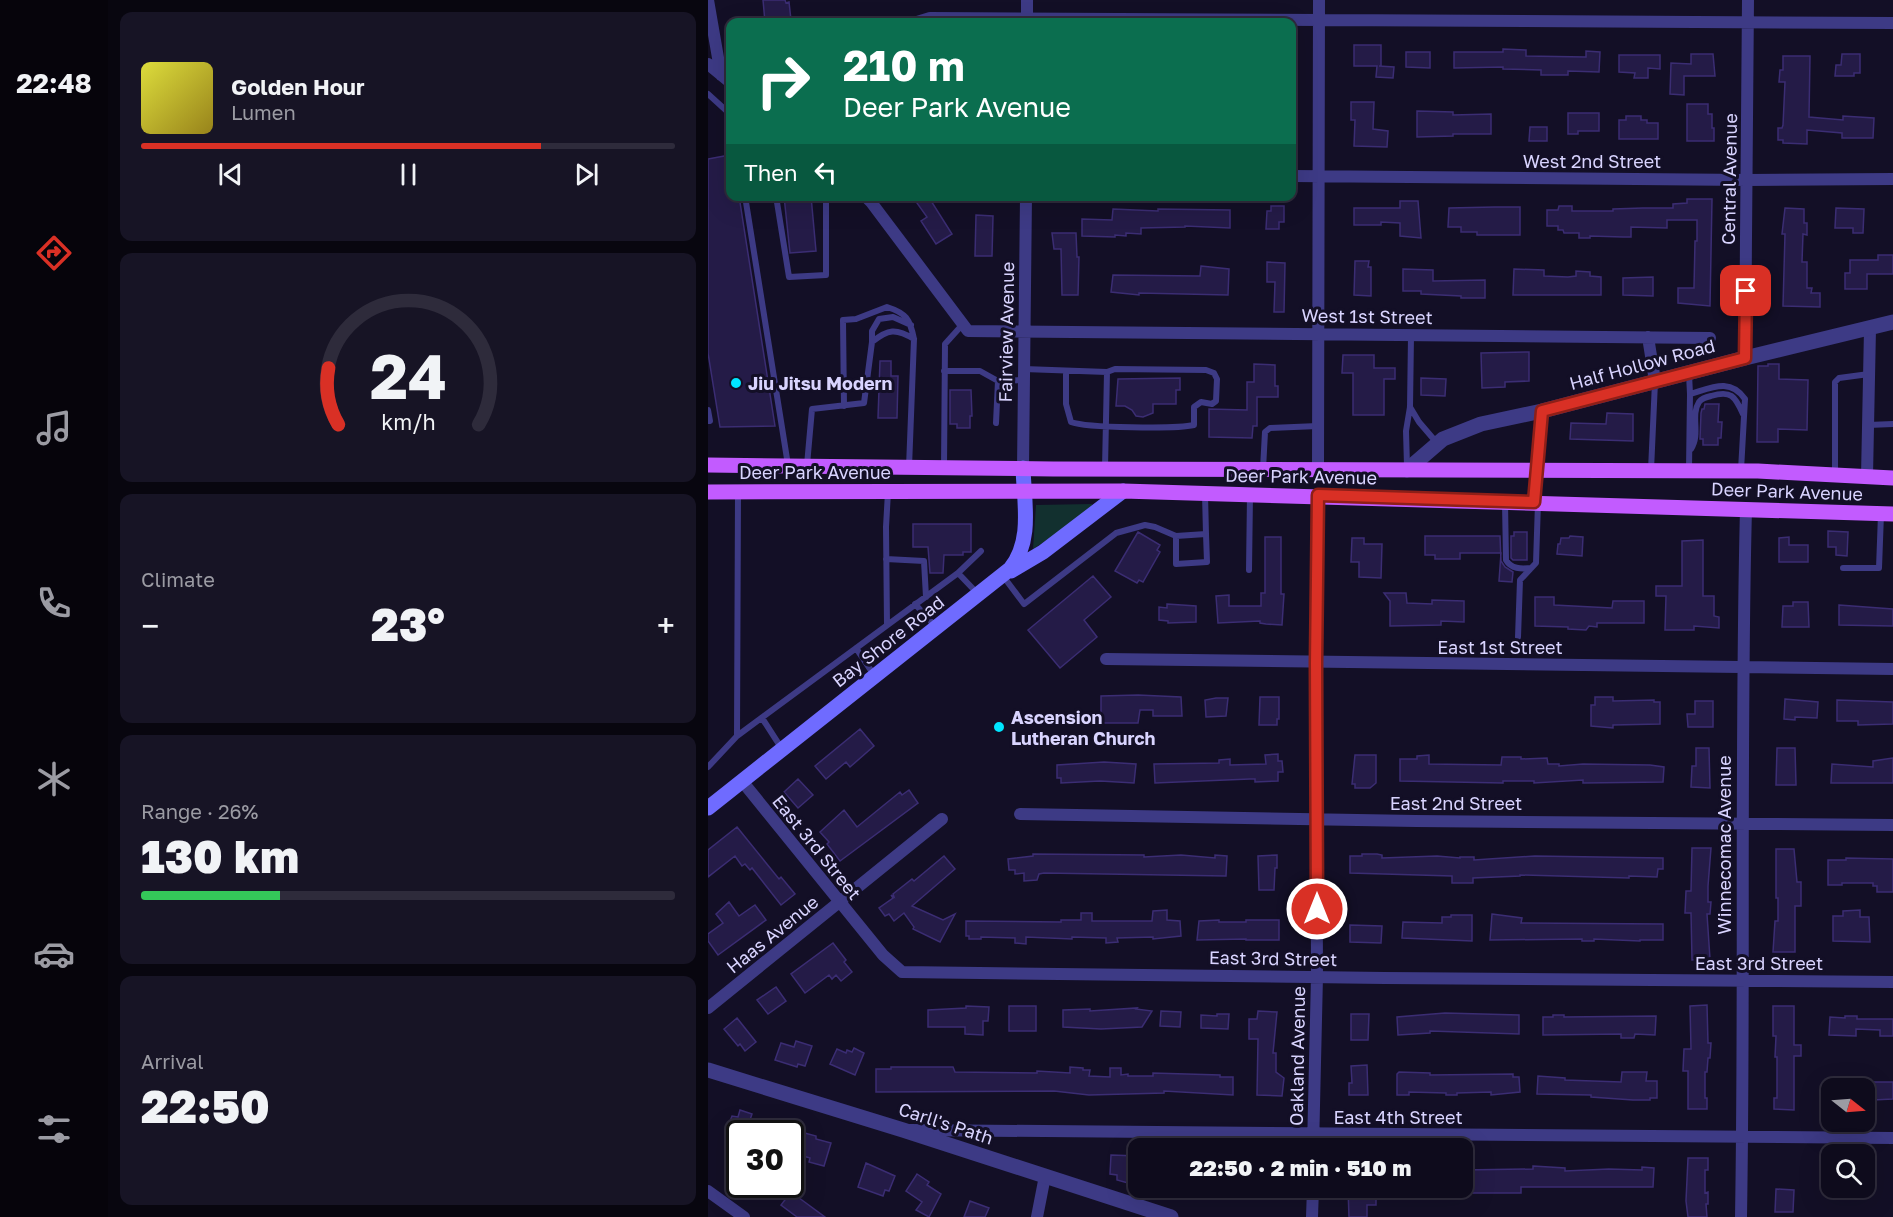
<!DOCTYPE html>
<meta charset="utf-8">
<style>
body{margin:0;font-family:"Golos Text",sans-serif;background:#171425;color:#f1f3f6;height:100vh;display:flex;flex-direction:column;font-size:22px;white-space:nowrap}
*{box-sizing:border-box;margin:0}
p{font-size:20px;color:#9b9ba3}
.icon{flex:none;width:33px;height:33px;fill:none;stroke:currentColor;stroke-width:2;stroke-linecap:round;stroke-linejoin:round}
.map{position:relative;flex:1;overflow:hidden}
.drawer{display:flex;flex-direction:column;gap:12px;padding:12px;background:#08060f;width:600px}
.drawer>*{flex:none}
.banner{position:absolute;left:18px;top:18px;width:570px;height:183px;border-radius:12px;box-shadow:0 6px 24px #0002,0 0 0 2px #2e2b3b;background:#0b6e4f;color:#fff;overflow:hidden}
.needle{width:39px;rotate:107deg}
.buttons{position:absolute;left:1113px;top:1078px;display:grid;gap:12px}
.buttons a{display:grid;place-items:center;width:54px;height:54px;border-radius:12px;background:#0e0b1c;box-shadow:0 6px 24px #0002,0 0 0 2px #2e2b3b;font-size:30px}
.speed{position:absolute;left:18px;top:1120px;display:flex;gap:12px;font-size:30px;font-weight:700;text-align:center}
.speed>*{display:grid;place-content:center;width:78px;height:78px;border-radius:50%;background:#0e0b1c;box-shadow:0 6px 24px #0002,0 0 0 2px #2e2b3b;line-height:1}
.speed .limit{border:3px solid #111;border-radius:9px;background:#fff;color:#111}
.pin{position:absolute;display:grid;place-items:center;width:51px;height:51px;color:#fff;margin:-26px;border-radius:12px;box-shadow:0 3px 9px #0006}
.me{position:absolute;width:66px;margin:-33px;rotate:0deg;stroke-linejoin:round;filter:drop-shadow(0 0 4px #0008)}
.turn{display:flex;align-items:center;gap:21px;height:126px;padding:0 18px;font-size:27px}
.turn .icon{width:78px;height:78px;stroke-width:2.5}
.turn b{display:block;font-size:42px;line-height:51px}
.then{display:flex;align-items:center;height:57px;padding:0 18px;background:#0003;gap:12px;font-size:22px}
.big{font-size:45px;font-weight:800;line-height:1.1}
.drawer .widget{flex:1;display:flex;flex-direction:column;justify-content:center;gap:9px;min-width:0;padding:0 21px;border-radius:12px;background:#171425}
.drawer .dial{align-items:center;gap:0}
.dial svg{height:156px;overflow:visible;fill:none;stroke:#2e2b3b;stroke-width:7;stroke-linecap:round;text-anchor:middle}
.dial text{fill:#f1f3f6;stroke:none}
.song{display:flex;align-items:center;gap:18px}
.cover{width:72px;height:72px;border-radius:9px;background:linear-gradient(135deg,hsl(60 70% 55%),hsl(50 70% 35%))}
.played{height:6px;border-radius:3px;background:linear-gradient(90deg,#d93025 75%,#2e2b3b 75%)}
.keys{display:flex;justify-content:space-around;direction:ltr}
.heat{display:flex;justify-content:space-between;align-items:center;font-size:33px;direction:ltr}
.charge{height:9px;border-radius:4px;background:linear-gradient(90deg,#34c759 26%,#2e2b3b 0)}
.trip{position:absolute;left:420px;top:1138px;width:345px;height:60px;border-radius:12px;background:#0e0b1c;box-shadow:0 6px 24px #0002,0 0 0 2px #2e2b3b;font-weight:800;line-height:60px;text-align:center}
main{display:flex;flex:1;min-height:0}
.tabs{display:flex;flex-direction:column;width:108px;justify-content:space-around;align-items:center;background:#06040b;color:#9b9ba3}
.tabs .icon{width:42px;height:42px}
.tabs .current{color:#d93025}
.tabs b{font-size:27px;color:#f1f3f6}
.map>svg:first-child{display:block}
.green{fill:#12302f}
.building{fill:#241b47;stroke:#3b2d73;stroke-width:1.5}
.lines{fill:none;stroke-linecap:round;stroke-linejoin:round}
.service{stroke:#3d3a85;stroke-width:6}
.minor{stroke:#3d3a85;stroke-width:12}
.tertiary{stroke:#3d3a85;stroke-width:15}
.secondary{stroke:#6f6bff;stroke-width:15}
.primary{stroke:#c25bff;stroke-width:15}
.route-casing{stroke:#8d1f18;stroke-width:15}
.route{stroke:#d93025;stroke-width:10}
.poi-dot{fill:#00e5ff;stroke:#130f26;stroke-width:2}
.labels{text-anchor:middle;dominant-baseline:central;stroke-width:6;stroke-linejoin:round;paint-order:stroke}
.street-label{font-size:18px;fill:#d9d4ff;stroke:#130f26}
.poi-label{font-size:18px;font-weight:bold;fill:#d9d4ff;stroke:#130f26;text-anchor:start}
</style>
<main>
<nav class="tabs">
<b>22:48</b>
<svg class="icon current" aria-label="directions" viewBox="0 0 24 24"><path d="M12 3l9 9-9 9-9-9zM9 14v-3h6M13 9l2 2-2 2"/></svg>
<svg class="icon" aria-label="music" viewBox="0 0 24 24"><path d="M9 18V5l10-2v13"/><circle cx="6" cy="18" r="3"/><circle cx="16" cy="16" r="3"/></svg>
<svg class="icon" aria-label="phone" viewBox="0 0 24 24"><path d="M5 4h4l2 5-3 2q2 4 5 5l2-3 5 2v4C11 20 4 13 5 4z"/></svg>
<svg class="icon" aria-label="climate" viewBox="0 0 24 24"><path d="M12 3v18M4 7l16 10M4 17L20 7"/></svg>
<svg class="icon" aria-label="car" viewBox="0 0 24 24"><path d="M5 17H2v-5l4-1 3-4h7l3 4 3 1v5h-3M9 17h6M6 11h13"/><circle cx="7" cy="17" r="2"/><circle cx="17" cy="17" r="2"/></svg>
<svg class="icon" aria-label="filters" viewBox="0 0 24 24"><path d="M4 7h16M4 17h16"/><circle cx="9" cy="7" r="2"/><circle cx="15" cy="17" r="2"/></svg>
</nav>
<section class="drawer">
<div class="widget">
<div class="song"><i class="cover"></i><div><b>Golden Hour</b><p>Lumen</p></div></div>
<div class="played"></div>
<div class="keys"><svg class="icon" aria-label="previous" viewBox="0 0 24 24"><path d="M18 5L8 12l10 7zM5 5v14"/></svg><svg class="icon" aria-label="pause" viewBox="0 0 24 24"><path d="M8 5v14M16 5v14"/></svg><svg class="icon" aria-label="next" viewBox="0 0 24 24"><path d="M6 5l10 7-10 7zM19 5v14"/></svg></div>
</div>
<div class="widget dial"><svg viewBox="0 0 100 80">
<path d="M14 69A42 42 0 1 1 86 69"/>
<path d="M14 69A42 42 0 0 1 9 40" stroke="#d93025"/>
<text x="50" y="56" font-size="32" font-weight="700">24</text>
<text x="50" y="72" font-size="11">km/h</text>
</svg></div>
<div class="widget"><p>Climate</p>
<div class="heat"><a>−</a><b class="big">23°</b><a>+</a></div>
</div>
<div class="widget"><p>Range · 26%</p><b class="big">130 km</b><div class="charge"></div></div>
<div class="widget"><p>Arrival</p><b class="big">22:50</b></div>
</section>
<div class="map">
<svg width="1185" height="1217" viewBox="0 0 1185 1217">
<rect width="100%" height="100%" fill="#130f26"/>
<path class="green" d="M384,504L383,511L325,549L328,505Z"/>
<path class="building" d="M55,0H77L78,3L81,2L83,20L57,22Z
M646,45H673V66H671L686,67L685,78L668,77L669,66H646Z
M795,49L818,50V56L878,57V51L892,52L891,72L860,71V75H833V70L795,69V67L746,68V52H795Z
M698,52H722V68L698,67Z
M983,54H1005L1007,76H976V95L962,94L963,63L983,64Z
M1134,54H1152V73H1146V76H1127L1128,65H1133Z
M911,55H952V69L940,68V78H926L927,73L911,72Z
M1075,56H1102L1101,117L1135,120V116L1166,118L1165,138H1134V133L1099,130V144L1075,143V140H1070V128H1074L1075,125L1077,82H1071L1072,70H1075Z
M643,102H666L665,129L680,131L679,147L646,146L647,120H643Z
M979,104H1000V114H1004V128H1006V141H979Z
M709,111L745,112V115L783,114V134H745V136L709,137Z
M860,113H891V131H870V134H860Z
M918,116H933V120H939V123H950V139H911V120H918Z
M822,127H839V141H821Z
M22,155V196H31L67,426L12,427L0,353V159Z
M76,196H103L108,251L82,253Z
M204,196H220L244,234L228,244L213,221L219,217Z
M979,199H1004L1002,306L970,303V288H986L987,241H989V220H959V228L923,227V237H915L882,236V238H871V233H856L855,230H850V226H839V210H850L851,206H864V211H905V209L935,208H965V204L979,203Z
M692,201H710L713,238L692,236V223L673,222V225H646V208H692Z
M563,206H576V222H571V229H558L559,211H563Z
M787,207H812V235H769V232H753V227H740L741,208Z
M1077,208L1096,209V223H1099V235L1095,234L1094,262H1099V288H1104L1103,293H1112V307L1075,306L1077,234H1074Z
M1128,208L1156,209L1155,233H1145V228H1127Z
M405,209L450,211V209L522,210V228L477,226V227L433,228V234L418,233V236L407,235V237L374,236V219L404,220Z
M268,215L285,216L284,256H267Z
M344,233H368L369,257H371L370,295H354L353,249H346Z
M1170,255H1185V274H1159V289H1137V273H1142V260H1170Z
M647,261H661L660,267H663V296L646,295Z
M559,262L577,263L576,312H566L567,282H559Z
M493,266L521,269L520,295L431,293V295L403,292L405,275L492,276Z
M695,269L725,270V281L777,280V298H753V296L713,294V291H695Z
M806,269L836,270V276L860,277L868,276V271L882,272V276L893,277V295H805Z
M945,277V296L915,295V278Z
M821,352V381L797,382V387L774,388L773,353Z
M635,355H666V368H687V379H676V415H645V373H634Z
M172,361H183V376H190L189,418H170Z
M546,364L567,365V386H570V397H549V426H545L544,438L501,437V409L539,410V382H546Z
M1060,364H1071V379L1100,380L1099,430L1070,429V442H1049L1050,366H1060Z
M472,378V390H468V404H445V413L435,417L428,416L424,410L417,406H408L410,379Z
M713,378L738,379L737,396L713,395Z
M242,390H263L264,416H262V428H249V424H242Z
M997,404H1011L1010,422H1014L1013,438H1010V445H995V439H992L993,413L994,409H996Z
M899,413L925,414V441L862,439L863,423L898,424Z
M205,524H263V552H255V555H236L235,573H222L220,547H205Z
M1120,531L1140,532L1139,556L1128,555V547H1120Z
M430,532L452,545L449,550L452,552L435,582L431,580L429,583L407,571Z
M806,532H819V560H805L803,558V536H806Z
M717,536H792L793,561L797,567L805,572L804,582L791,581L793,553H752V559H727V555H717Z
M862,536L875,537L874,556L849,554L850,544H852L853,538H861Z
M557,537H573V594H576L574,625L558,624L552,623V621L510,623L508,596L521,595V606H553V593H557Z
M1081,537V545H1100V562H1071V538Z
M644,538H656V544H674L673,578L651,577V562H643Z
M995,540V596H1006V616L1011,617V628L986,626V630H957L958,596H948V586H974V541Z
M385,576L403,597L376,620L389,637L352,668L320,630Z
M676,593H698L699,603L724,604V600L756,601V622L733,621V625L682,626V601Z
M827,597H846V605L904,608L905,601H936V623H889V627L881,626L878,630L860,629V627L827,626Z
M1085,602H1100L1101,627H1074L1075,606H1085Z
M459,604L488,606V622L460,623V621L451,620V607L459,608Z
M1131,605L1185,609V626L1131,625Z
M430,695L473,697L474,716H445V710H432L430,723H393V696Z
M552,697H571V719H569V725H551Z
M887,697H905V701L946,700V702H952V724L905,725V728L883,726V705H887Z
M508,698H520L518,716L498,717L497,700Z
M1077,699L1110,702L1109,718L1087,717V720L1076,719Z
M1129,700L1185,702V724L1150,725V721H1129Z
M987,701H1005V727H980L979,714H987Z
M152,729L166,746L142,767L138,762L118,779L107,766Z
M988,748H1001L1002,788L983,787L984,766H988Z
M1069,748H1087L1088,785H1068Z
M570,754V761H574L575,772H570V781L547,782V779H542L447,783L446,764L511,763V760L522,759V765L558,764L557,755Z
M647,755H668V783L662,788H647V784H644Z
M721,755V764L793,765L794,757H813V759L839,758L840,764H851V766L875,764L942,765L956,767L955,782L875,783V780L826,783V781H795V783L692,781V759H709V756Z
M1185,758V783H1123L1124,764L1165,767V761Z
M396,762L428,764L426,783L392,781L353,783V778H349V765Z
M90,779L105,795L90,808L76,792Z
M201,790L210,803L132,861L119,844L121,842L112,832L136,810L149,827L192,792L194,795Z
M29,827L71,879L73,877L87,894L73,905L44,868L42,870L37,864L34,866L27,856L0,877V850Z
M984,848H1003L1000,886V902H1003L1002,914H999L1002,959L984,960L983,913H977L978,891H983Z
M1068,849H1086L1089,882H1093V906H1087V952H1065L1067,921H1070V898H1068Z
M325,854L436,855V857L473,855L507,858V855L519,856L518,876L336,873L331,874L329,880L316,881V873L307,874V870H301L300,859L325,856Z
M654,854H669L674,855V858L729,856L752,858V857H766V860L827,856L955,858V869H950L949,877L921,876V878L812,875V876L765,878V883H744V876L642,873V856H654Z
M569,855V868H567L566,890H551L550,856Z
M236,856L247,869L204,906L235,920L247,914L232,942L205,929L206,927L196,913L186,921L181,914L177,916L171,908L185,898L183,895L186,897L185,894L204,879L206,881Z
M1138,858L1185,859V892H1169V886H1165V883H1134V885H1120V860H1138Z
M21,902L31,916L47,905L58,920L10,955L0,941V934L15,923L8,914Z
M459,910V920L472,921L473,936L445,939V937L409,938L410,942L398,943V938L364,937V939L318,937V944L307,943V938L273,937V939H261V936H258V921L353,922V920H373V913H384V921H444L445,911Z
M1152,910V917H1161L1162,942L1125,941V916H1135V911Z
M784,914L814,918L813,923L955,924V940H932V941L886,939V941H874V939L782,940Z
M743,915H764V941L694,938L695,922L734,923V917H743Z
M511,920V922H538V920H571V940H538V939L489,940L491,921Z
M642,925L674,926L673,943L642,942Z
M125,943L138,960L136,962L144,972L133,981L128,975L124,979L121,975L97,993L83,974Z
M68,987L78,1001L60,1014L49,1000Z
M999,1005L1000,1043H1003L1002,1058H1000L999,1072H997V1098H999V1109H980V1071H975L976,1049H983L982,1006Z
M258,1006L281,1007L280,1021H275V1035L257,1034V1027H220V1010L258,1008Z
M301,1006H328V1031H301Z
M1065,1006H1086V1045H1093V1056H1086V1110L1066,1109V1098H1069V1057H1067L1068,1036H1065Z
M429,1008L428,1009L444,1011L434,1027L393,1029L355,1027V1010L382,1009V1011Z
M453,1011L473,1012L472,1027L452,1026Z
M550,1011L569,1012L565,1053H568V1072L576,1078L574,1096L549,1095L550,1039H541V1019H549Z
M737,1013L811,1015V1034L722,1031V1033L690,1035L689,1017Z
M509,1014H521L520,1029L493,1028V1015L509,1016Z
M643,1014H661L660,1040H643Z
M845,1015H856V1017L948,1016L947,1035L927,1034L926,1038H913V1034L835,1035V1017H845Z
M1137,1016H1149V1019H1185V1036H1172V1030L1148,1029V1036L1121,1035L1122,1017L1137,1018Z
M29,1018L48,1042L37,1051L32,1044L30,1046L16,1029Z
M88,1041L104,1046L97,1066L90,1064L89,1067L86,1066L67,1060L73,1043L86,1047Z
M146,1048L156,1053L147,1075L122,1064L129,1049L138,1053L139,1050L144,1052Z
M659,1065L660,1095H641V1083H644L643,1066Z
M183,1067H245L247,1072L329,1073V1071L362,1073V1067L375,1068V1070H382L381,1076L402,1077V1068H413V1075L420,1074V1076H445V1073L512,1075V1077H525V1095L456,1091V1093L381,1095L346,1091L168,1092V1069H183Z
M691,1072L722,1073V1075L805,1074V1077H811L812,1092L783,1095V1092L749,1093V1095H738V1093L701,1092V1095H689V1074Z
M914,1072H939L938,1081H949V1098H942V1100H925L883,1097V1095L829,1094L830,1076L857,1078V1080L913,1082Z
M1165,1082H1185V1099L1165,1100Z
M32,1110L44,1114L42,1120L47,1121L43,1134H26V1131L19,1129L24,1116L30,1117Z
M82,1129L108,1136V1139L123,1143L116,1166L101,1162L102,1158L82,1152Z
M403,1155L430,1156V1175L420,1174V1183L409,1180V1175L402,1174Z
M980,1158H1000V1170H997V1193L1000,1192V1204H998L999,1217H980L978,1201Z
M158,1163L187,1176L181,1191L177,1190L175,1196L150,1187Z
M825,1166L857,1168V1171L901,1169L934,1170V1167L946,1168L945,1187H813V1193H759V1187H754V1170L825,1169Z
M209,1174L221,1182L219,1185L233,1194L221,1217L208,1210L214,1202L198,1191Z
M640,1188H668V1205H659V1217H641Z
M1068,1189L1086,1190L1085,1212H1067Z
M83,1192L117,1217H89L73,1205Z
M262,1201L281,1208L277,1217H256Z"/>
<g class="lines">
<path class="service" d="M0,94L22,114
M37,196L80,465
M68,196L81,277L118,275V196
M164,342V331L171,319L185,317L203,325
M316,369L399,372
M236,371H272L290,381
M358,371V404L363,422C378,428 469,429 486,425V407L493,402L504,404L508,401L509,379L506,373L498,370L407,369L399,372L397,468
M981,374L982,394
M136,406L135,320L148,319L179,307C198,313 202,319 206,339L201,467
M702,407L711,422L729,443
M0,410L2,421H0
M288,423L290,381L316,380
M1160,425L1185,424
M983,449C993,434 982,416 991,402C994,398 998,397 1003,396C1023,390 1027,396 1035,414
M99,465L104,409L156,403L164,342C180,329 188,328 206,339
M699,466L698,431L702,407L703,336
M236,467L237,344L255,324
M555,469L557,432L562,428L610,426
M981,469L982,394C1003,388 1022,377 1037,399L1033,470
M943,470L947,382
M1127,475V382L1131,378L1161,374
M30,494L29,736L250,573L273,551
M797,503L798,560C803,569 813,569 823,568
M468,536V564L499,562L498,534
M178,559L216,561L218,597
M1135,568H1171L1173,514
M541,570L542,495
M250,573L270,594
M295,576L316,604L408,533L437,525L447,527L468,536L498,534L497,494
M207,604L227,626
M179,625L178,527L180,492
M810,637L812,580L828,563L830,503
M148,648L166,675
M54,718L74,749
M0,767L29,736"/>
<path class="minor" d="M0,0L13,75
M209,22L222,18L1185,23
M319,22V0
M0,64L22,82
M584,176L1039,180L1185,179
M157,196L163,202L260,331L1002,338
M940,337L947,381
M1037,358L1040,0
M315,468L318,196
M610,470L611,0
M1159,476L1162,329
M826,502L834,411
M398,659L1185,669
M34,781L175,955L194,972L677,978L1185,982
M312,814L708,821L1185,825
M0,1008L234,819
M202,1130L1185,1138
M605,1149L609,976L608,663L610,495
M0,1191L36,1217
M329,1217L337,1176
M604,1217L605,1188
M1033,1217C1037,981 1032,745 1038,509"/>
<path class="tertiary" d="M699,470L735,439L773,424L834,411L1037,358L1185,322
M0,1070L195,1130L463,1217"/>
<path class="secondary" d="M303,571L335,552L415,491
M0,808L302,569C325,541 316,502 315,468"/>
<path class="primary" d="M0,465L345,469L1050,471L1185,478
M0,492L415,491L1185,514"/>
</g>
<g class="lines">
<g class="route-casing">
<path id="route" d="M609,909L608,663L610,495L826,502L834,411L1037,358L1038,291"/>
</g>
<use href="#route" class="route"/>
</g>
<g class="poi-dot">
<circle cx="28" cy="383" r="6"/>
<circle cx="291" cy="727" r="6"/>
</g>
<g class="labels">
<g class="street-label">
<text x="884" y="161">West 2nd Street</text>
<text transform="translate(1021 179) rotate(-89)">Central Avenue</text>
<text transform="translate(659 316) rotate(1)">West 1st Street</text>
<text transform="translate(298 332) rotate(-89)">Fairview Avenue</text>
<text transform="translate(934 364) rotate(-15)">Half Hollow Road</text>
<text x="107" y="472">Deer Park Avenue</text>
<text transform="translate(593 476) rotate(1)">Deer Park Avenue</text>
<text transform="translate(1079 491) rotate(2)">Deer Park Avenue</text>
<text transform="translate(180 641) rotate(-38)">Bay Shore Road</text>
<text x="792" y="647">East 1st Street</text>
<text x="748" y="803">East 2nd Street</text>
<text transform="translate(1016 845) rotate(-90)">Winnecomac Avenue</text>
<text transform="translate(109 847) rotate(51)">East 3rd Street</text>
<text transform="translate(64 934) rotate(-39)">Haas Avenue</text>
<text transform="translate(565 958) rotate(1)">East 3rd Street</text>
<text x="1051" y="963">East 3rd Street</text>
<text transform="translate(589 1056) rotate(-89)">Oakland Avenue</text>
<text x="690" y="1117">East 4th Street</text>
<text transform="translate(238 1123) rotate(18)">Carll's Path</text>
</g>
<g class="poi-label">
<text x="40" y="383">Jiu Jitsu Modern</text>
<text x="303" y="717">Ascension<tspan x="303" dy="21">Lutheran Church</tspan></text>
</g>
</g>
</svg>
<div class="buttons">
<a><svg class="needle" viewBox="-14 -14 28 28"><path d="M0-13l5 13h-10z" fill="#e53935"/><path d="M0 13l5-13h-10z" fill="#9b9ba3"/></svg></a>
<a><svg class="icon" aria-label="search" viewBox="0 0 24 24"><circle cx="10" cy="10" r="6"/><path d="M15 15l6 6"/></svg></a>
</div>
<div class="speed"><div class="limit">30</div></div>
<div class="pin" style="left:1038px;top:291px;background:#d93025"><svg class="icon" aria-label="arrive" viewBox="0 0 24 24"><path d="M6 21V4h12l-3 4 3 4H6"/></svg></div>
<svg class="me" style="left:609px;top:909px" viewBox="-20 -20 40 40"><circle r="17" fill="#d93025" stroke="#fff" stroke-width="3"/><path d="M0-11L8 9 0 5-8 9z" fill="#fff"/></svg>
<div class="trip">22:50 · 2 min · 510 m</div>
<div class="banner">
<div class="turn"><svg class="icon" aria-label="right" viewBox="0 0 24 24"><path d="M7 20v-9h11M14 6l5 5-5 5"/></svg><div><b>210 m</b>Deer Park Avenue</div></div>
<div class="then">Then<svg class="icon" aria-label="left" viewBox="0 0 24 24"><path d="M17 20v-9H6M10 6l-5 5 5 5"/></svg></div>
</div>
</div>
</main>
